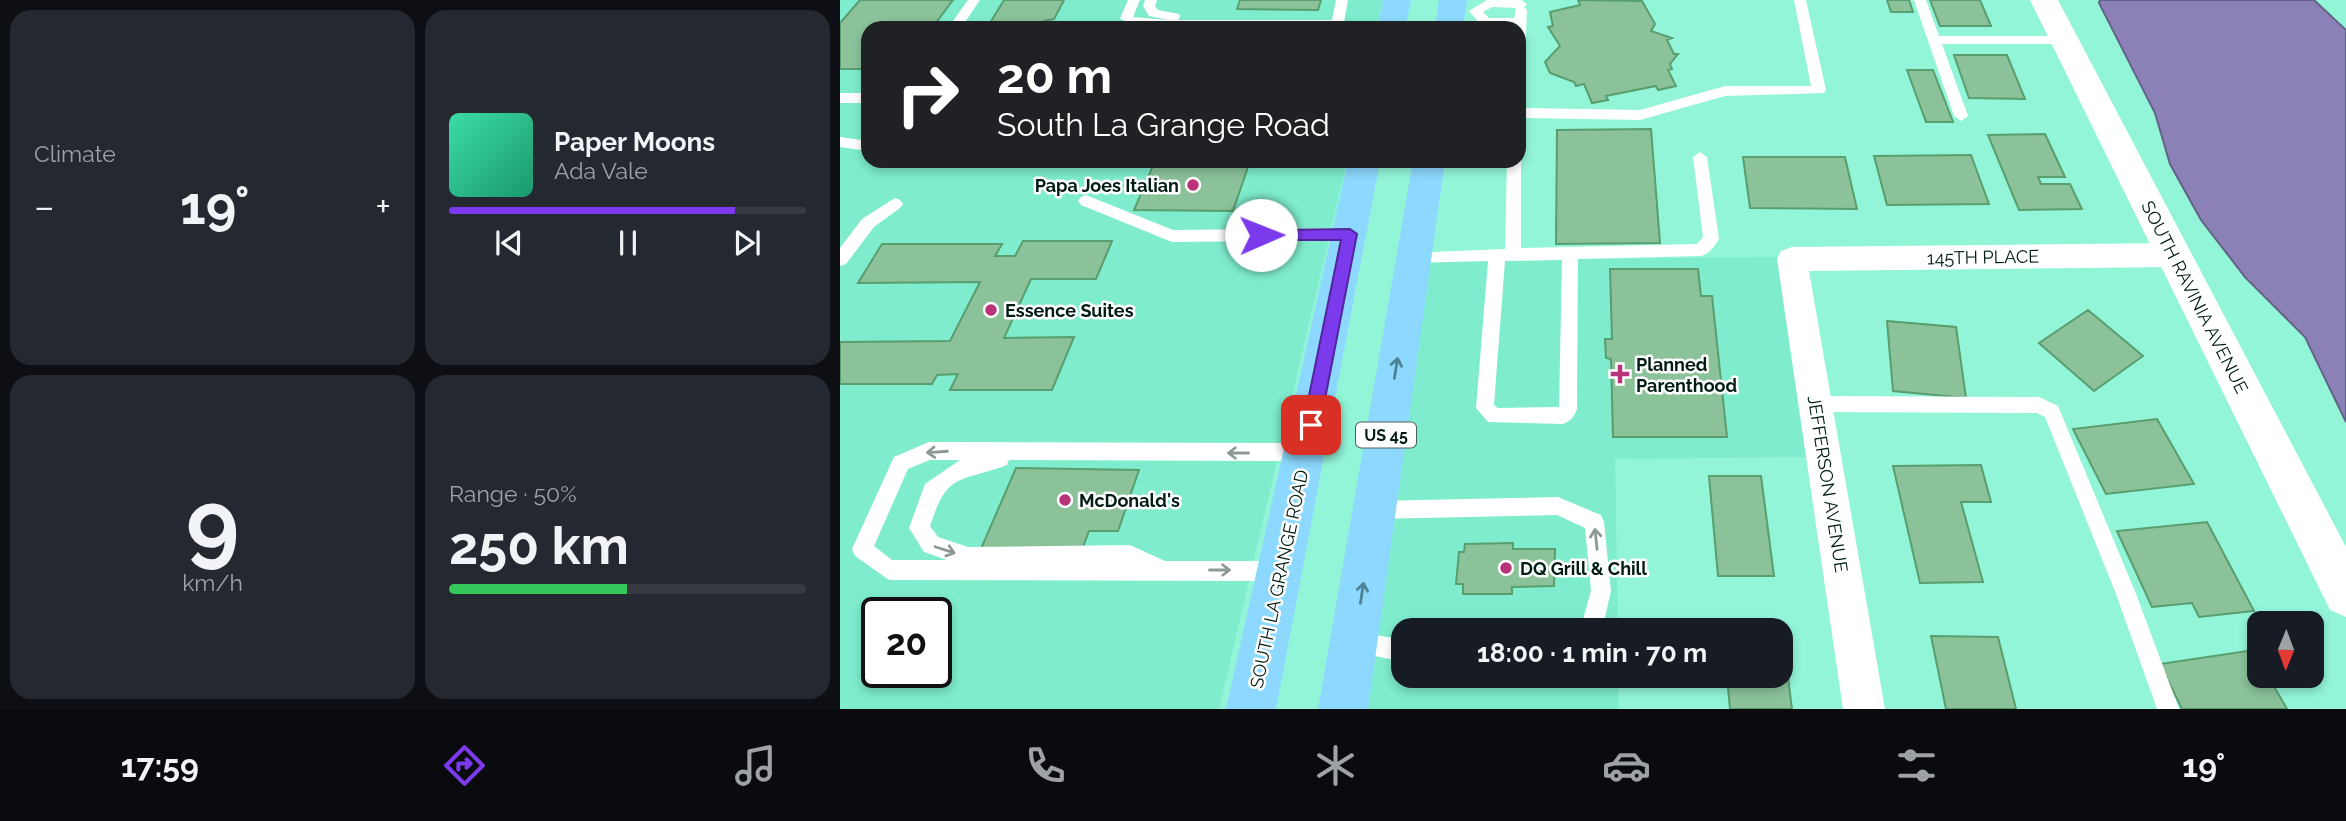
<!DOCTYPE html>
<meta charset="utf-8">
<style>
body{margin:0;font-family:Raleway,sans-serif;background:#242831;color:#f1f3f6;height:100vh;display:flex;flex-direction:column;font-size:26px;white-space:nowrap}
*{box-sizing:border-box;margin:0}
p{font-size:23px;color:#9ea1a6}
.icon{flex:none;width:38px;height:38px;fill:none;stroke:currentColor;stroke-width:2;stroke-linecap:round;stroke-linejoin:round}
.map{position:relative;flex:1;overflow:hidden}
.side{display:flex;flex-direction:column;gap:10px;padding:10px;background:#0d0f14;width:840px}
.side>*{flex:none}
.top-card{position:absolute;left:21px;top:21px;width:665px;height:147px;border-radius:21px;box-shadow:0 4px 10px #0003;background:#202124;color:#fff;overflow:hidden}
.needle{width:46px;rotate:181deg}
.fabs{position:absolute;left:1407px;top:611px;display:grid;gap:14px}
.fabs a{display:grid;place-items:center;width:77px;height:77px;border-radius:14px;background:#171b24;box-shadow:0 4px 10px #0003;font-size:35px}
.speed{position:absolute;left:21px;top:597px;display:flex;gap:14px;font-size:35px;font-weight:700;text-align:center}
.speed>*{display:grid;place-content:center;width:91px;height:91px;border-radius:50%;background:#171b24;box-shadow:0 4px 10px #0003;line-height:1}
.speed .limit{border:4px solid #111;border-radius:10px;background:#fff;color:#111}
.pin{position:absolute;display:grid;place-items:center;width:60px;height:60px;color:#fff;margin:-30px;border-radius:14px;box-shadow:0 4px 10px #0006}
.me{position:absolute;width:77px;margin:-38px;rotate:89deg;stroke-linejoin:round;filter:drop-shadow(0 0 5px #0008)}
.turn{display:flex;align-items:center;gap:24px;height:147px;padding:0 21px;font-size:32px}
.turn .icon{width:91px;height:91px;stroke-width:2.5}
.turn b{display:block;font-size:49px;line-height:60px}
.big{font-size:52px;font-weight:700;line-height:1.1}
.side .card{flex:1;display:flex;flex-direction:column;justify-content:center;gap:10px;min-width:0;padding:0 24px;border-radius:21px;background:#242831}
.side .dial{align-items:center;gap:0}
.dial b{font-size:91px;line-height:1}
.song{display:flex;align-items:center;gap:21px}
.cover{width:84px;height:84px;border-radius:10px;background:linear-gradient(135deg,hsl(160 70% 55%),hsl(160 70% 35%))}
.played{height:7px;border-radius:4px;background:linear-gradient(90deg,#7c3aed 80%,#363941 80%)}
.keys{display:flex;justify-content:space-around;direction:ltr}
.heat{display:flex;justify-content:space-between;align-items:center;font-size:38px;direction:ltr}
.charge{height:10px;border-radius:5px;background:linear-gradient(90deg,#34c759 50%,#363941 0)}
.side .tiles{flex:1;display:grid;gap:10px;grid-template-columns:repeat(2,1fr)}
.trip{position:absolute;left:551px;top:618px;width:402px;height:70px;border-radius:21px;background:#171b24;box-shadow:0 4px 10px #0003;font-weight:700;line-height:70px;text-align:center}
.dock{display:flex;height:112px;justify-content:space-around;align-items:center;background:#090b0e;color:#9ea1a6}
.dock .icon{width:49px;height:49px}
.dock .on{color:#7c3aed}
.dock b{font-size:32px;color:#f1f3f6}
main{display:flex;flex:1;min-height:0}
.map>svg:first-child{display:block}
.built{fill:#7eeccd;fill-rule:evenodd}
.water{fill:#8c81b7;stroke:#626386;stroke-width:2}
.building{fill:#8bc29a;stroke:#589e6f;stroke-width:2}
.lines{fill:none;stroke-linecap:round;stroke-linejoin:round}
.service{fill:#fff;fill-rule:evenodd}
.minor{fill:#fff;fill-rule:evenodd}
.tertiary{fill:#fff;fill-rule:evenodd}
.trunk{fill:#8cd8fe;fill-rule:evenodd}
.oneway{stroke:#4d8395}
.oneway2{stroke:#8c9995}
.route{fill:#7c3aed;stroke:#51269a;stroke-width:2}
.poi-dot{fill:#b83378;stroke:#fff;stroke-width:2.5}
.labels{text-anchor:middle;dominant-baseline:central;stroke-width:5;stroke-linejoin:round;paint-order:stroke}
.shield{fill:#fff;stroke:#4c605a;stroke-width:2}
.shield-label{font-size:16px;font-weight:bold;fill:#001c14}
.poi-label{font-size:18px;font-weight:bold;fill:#001c14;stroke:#fff;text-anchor:start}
.street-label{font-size:18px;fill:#001c14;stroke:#fff}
</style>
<main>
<section class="side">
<div class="tiles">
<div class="card"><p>Climate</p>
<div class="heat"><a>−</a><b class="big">19°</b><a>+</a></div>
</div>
<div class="card">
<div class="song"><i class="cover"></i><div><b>Paper Moons</b><p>Ada Vale</p></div></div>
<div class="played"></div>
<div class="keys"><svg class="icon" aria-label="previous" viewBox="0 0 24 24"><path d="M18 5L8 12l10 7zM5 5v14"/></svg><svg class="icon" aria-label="pause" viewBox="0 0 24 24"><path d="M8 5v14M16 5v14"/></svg><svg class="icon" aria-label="next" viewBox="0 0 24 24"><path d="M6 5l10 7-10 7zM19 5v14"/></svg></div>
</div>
<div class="card dial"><b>9</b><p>km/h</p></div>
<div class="card"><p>Range · 50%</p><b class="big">250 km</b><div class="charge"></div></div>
</div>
</section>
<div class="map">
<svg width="1506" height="709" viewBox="0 0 1506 709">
<rect width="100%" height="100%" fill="#93f5d8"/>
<path class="built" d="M0,0H543L536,28H28V161H507L379,709H0ZM37,612H96V672H37Z
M944,257L975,457L775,459L778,630H564V676H778L779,709H510L578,261Z"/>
<path class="water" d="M1260,0H1474L1506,30V422L1465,337L1405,277L1361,220L1330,164L1315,113L1259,3Z"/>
<path class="building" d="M20,0H113L92,28H28V69H0V23Z
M164,0H224L214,19L204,21L200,28H147Z
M400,0H481L478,10L397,9Z
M738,0L802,1L815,24L811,31L832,38L827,40L834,54H838L830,64L832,69L828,70L836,86L818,90L816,86L766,96L768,100L752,103L744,84L736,86L734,82L710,73L705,62L720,46L708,27L713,26L710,12L740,5Z
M1047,0H1069L1073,12H1051Z
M1090,0H1140L1151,26H1100Z
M1114,55H1167L1185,99L1129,98Z
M1067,70H1093L1113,122H1086Z
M811,129L820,243L716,244L717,130Z
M1205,134L1225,177H1198L1201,184H1230L1242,209L1179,210L1148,135Z
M1131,155L1149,204L1047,205L1034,156Z
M903,157H1005L1017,209L910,208Z
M315,161H410L393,211L294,210Z
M183,241H272L256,279H191L164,338L234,337L212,390H110L118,374L97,375L92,384H0V342L110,341L140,282L18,283L42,244H162L155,256H175Z
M770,269H858L861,296H872L887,437H773L771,359L766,358L765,339H772Z
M1248,310L1303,356L1254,391L1199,343Z
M1047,321L1116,327L1126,398L1053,391Z
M1317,419L1354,484L1266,494L1233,429Z
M1141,465L1151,502H1121L1143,582L1080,583L1053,466Z
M176,468L299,470L278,531H249L241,552L140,551Z
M869,476H921L934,576H878Z
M1367,522L1414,611L1359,617L1352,603L1312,607L1277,531Z
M673,543V549H715L714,586L672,587V594H623V584H616L619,552H624L625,544Z
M941,626V630H883V627Z
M942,630L952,709H890L887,676H942Z
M1091,636L1158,637L1176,709H1106Z
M1414,650L1419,659V676H1428L1447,709H1342L1320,664Z"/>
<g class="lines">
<path class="service" d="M128,0H140L121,28H108Z
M288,0H300L293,17L329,20L309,16L303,6L305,0H317L315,6L318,10L339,14L340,17L338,20H492L496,0H508L503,28H306L280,19Z
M647,0H681L687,4L684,7L687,10L684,87L679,89V28L641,25L629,11ZM652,7L676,8L674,18H649L643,12Z
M954,0H966L986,90L984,93L885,96L800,120L679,118V108L800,110L885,86H971Z
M1074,0H1086L1099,36H1225L1232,40L1225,44H1102L1128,116L1121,121L1114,116Z
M0,93H28V103H0Z
M0,137L28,141V151L0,147Z
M860,152L867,157L879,239C875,246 869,254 861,256L738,259L737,409C734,417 731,421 723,424L648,422L636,408L648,261L574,263L566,257L568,253L665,249L667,161H679V157L681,161V248L857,244L863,237L853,157ZM722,260L719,407L658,408L654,405L665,261Z
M246,195L333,230L510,228L518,234L510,240L332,242L241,205L238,201L241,197Z
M55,198L60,200L63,204L60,208L34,227L6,264L0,266V248L22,219Z
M975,396L1199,397L1218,406L1296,594L1339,709H1317L1276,594L1205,417L1197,413L975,412L969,410L966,404L969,398Z
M89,442L466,443L473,446L475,452L473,458L466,461L169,460L167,465C119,483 108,471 90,526L98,537L128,547L290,545L325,561H441L448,564L451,571L448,578L441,581L49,580L15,556L12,549L54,457ZM90,460H120L85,484L69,528L84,552L107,560H52L34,546L68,469Z
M718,497L761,515L764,522L771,591L762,630H740L751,591L745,528L717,515L534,519L527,517L524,510L527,503L534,501Z
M514,631L564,640V662L506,650L503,642L506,634Z"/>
<path class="minor" d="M1334,243L1345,247L1349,255L1345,263L1334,267L969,271L1045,709H1003L937,259L941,251L952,247Z"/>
<path class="tertiary" d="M1190,0H1218L1506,547V617L1490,610Z"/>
<path class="trunk" d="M543,0H571L565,28H537Z
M599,0H627L623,28H595Z
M508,161H540L436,709H386Z
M573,161H605L528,709H478Z"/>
</g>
<defs><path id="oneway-shaft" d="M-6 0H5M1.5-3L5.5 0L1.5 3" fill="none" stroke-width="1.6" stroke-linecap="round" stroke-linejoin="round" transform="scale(1.75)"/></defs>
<g class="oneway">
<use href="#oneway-shaft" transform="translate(556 368) rotate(-81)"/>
<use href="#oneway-shaft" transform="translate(522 593) rotate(-81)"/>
</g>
<g class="oneway2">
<use href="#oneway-shaft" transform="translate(97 452) rotate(176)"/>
<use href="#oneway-shaft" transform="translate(398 453) rotate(-180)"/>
<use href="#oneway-shaft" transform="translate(756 539) rotate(-96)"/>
<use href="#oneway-shaft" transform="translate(105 550) rotate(18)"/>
<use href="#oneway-shaft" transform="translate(380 570)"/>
</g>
<path class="route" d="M510,229L517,234L480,425L471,433L463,425L501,240H421L414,235L421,230Z"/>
<g class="poi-dot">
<circle cx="353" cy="185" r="7"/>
<circle cx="151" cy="310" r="7"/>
<path d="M776.5 363.5h7v7h7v7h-7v7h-7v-7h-7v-7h7z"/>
<circle cx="225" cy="500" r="7"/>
<circle cx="666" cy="568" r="7"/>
</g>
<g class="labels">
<rect class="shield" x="516" y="422.5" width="60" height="25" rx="5"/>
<g class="shield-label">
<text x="546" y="435">US 45</text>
</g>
<g class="poi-label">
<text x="339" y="185" text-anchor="end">Papa Joes Italian</text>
<text x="165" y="310">Essence Suites</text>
<text x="796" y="364">Planned<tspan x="796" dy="21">Parenthood</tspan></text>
<text x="239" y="500">McDonald's</text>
<text x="680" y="568">DQ Grill &amp; Chill</text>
</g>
<g class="street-label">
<text transform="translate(1143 257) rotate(-1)">145TH PLACE</text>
<text transform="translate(1355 297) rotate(63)">SOUTH RAVINIA AVENUE</text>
<text transform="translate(988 484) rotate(81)">JEFFERSON AVENUE</text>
<text transform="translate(439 579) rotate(-78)">SOUTH LA GRANGE ROAD</text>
</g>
</g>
</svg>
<div class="fabs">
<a><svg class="needle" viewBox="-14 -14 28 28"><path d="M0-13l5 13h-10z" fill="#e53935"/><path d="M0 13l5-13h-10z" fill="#9ea1a6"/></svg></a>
</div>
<div class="speed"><div class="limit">20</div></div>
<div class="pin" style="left:471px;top:425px;background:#d93025"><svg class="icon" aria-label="arrive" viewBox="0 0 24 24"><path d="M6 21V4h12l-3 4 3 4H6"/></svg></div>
<svg class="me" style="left:421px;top:235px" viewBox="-20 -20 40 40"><circle r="19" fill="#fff"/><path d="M0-13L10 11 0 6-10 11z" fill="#7c3aed"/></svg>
<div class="trip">18:00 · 1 min · 70 m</div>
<div class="top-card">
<div class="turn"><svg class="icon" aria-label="right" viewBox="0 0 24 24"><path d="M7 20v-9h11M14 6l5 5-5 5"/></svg><div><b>20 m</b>South La Grange Road</div></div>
</div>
</div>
</main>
<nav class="dock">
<b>17:59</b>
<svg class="icon on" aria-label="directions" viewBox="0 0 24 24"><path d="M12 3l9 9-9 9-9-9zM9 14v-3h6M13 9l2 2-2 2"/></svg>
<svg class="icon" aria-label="music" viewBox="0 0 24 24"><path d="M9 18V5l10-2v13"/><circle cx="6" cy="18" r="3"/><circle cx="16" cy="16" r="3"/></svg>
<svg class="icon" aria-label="phone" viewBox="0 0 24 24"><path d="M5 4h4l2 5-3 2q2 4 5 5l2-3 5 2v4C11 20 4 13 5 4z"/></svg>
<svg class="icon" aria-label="climate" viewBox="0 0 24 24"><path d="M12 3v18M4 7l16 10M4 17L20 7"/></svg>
<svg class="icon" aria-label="car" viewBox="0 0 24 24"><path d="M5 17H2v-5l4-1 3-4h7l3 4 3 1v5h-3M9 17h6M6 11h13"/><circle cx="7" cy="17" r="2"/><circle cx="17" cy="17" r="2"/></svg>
<svg class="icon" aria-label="filters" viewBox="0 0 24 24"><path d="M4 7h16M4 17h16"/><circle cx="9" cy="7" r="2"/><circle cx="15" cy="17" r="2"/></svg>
<b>19°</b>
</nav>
